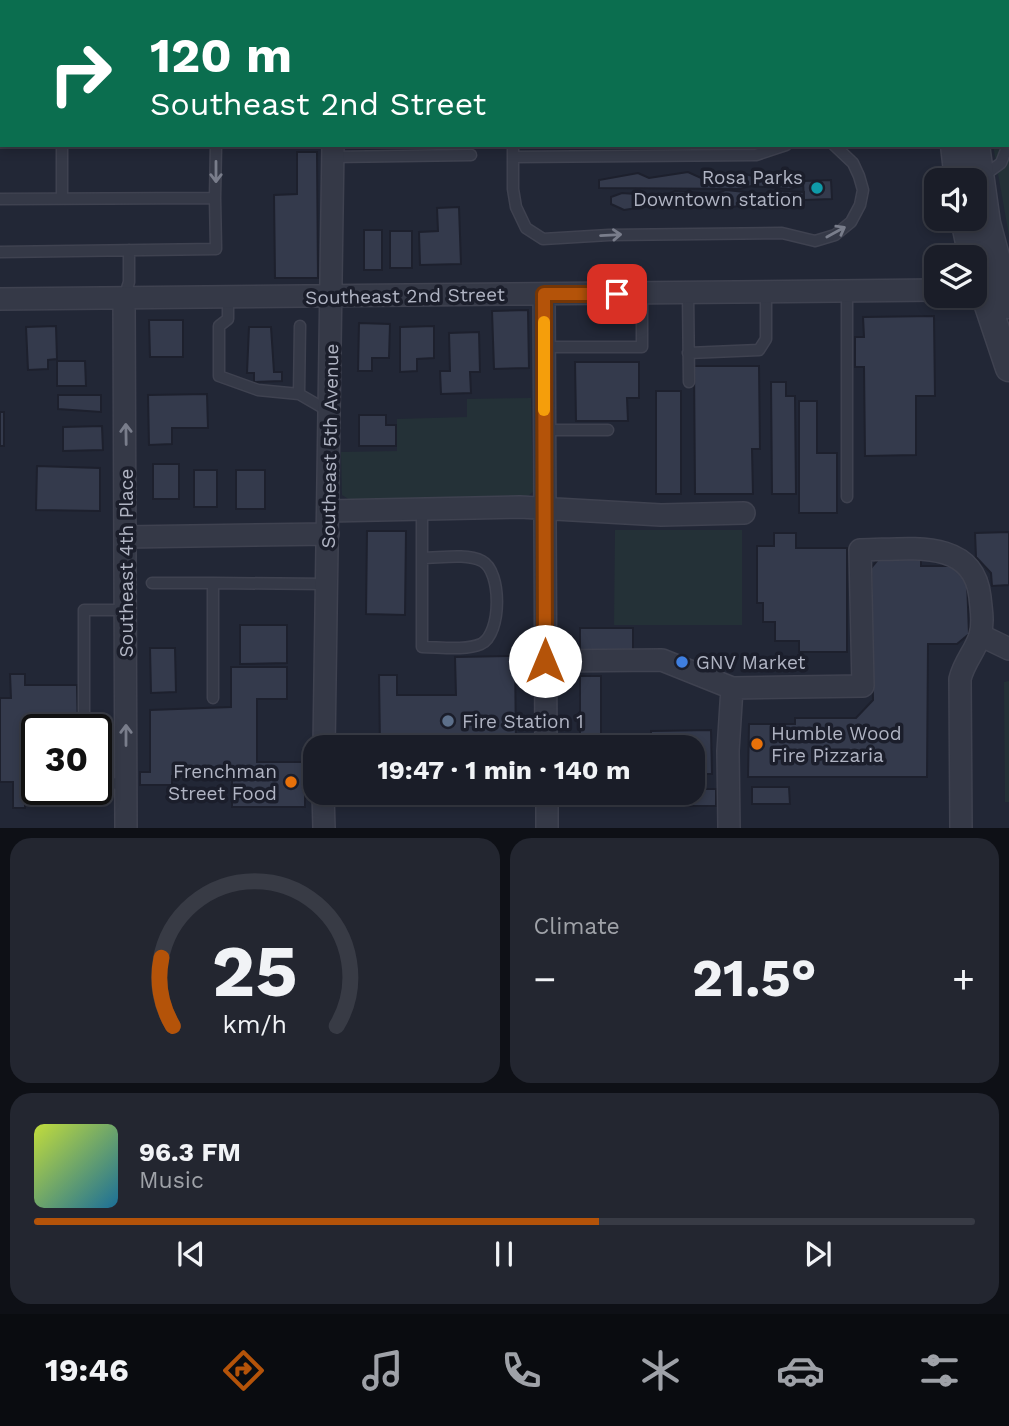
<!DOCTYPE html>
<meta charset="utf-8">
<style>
body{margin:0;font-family:"Work Sans",sans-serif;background:#232630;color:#f1f3f6;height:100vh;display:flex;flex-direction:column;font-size:26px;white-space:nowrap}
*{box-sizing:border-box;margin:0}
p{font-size:23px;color:#9fa2a8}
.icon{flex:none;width:38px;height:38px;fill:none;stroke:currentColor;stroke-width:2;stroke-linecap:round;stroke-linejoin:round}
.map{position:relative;height:828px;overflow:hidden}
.details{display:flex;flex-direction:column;gap:10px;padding:10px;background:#0e1016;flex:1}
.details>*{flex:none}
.banner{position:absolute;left:0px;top:0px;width:1010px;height:147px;box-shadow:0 4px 10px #0003,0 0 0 2px #383b45;background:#0b6e4f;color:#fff;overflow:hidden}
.buttons{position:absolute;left:924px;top:168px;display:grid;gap:14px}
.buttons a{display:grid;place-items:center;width:63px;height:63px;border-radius:14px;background:#1a1d28;box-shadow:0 4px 10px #0003,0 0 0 2px #383b45;font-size:35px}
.speed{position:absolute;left:21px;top:714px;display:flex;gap:14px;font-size:35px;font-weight:700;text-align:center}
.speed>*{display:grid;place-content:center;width:91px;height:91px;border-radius:50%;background:#1a1d28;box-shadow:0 4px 10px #0003,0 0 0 2px #383b45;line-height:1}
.speed .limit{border:4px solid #111;border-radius:10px;background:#fff;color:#111}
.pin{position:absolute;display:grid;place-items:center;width:60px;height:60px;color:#fff;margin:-30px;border-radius:14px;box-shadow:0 4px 10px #0006}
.me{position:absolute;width:77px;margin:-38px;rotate:0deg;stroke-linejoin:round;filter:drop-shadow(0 0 5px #0008)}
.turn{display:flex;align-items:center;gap:24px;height:147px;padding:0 35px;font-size:32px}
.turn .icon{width:91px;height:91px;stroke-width:2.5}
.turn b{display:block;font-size:49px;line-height:60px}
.big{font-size:52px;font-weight:700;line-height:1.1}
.details .tile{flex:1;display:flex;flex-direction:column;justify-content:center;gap:10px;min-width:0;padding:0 24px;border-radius:21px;background:#232630}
.details .dial{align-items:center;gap:0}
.dial svg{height:182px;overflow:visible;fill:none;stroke:#383b45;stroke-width:7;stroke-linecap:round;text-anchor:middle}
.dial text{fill:#f1f3f6;stroke:none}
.song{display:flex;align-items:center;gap:21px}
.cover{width:84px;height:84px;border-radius:10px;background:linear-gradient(135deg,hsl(70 70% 55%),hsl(200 70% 35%))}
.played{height:7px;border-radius:4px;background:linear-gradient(90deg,#b45309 60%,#383b45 60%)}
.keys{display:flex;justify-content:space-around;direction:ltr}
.heat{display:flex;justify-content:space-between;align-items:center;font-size:38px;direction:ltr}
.details .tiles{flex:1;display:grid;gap:10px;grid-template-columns:1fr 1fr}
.tile:last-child{grid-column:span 2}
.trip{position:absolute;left:303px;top:735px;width:402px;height:70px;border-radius:21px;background:#1a1d28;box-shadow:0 4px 10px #0003,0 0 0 2px #383b45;font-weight:700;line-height:70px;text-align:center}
.menu{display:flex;height:112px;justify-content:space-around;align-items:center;background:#0a0c10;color:#9fa2a8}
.menu .icon{width:49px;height:49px}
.menu .selected{color:#b45309}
.menu b{font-size:32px;color:#f1f3f6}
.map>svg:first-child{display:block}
.green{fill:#243137}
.building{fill:#343a4c;stroke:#1d202d;stroke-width:2}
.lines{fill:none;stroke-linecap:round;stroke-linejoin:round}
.service-casing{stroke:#3f4250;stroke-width:13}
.minor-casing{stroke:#3f4250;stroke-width:24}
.tertiary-casing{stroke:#3f4250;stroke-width:29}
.service{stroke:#353947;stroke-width:10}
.minor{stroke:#353947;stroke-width:21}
.tertiary{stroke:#353947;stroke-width:26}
.oneway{stroke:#797d8b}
.route-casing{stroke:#753606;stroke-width:18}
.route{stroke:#b45309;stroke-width:12}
.slow{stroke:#f59e0b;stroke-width:12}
.culture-dot{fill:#0f9aa8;stroke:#1b1e2b;stroke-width:2.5}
.shop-dot{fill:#3f7fe0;stroke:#1b1e2b;stroke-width:2.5}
.service-dot{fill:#5c6f8a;stroke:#1b1e2b;stroke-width:2.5}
.food-dot{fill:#e8710a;stroke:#1b1e2b;stroke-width:2.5}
.labels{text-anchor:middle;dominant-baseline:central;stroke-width:7;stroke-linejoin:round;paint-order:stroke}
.poi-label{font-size:19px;fill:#b0b4c3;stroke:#1b1e2b;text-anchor:start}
.street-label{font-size:19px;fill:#b0b4c3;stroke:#1b1e2b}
</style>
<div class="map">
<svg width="1009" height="828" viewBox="0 0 1009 828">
<rect width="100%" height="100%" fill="#222736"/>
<path class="green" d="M994,0H1009V236L993,145H1008V2Z
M531,398L533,492L528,496L350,500L342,495L341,452L397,451V419L467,417V399Z
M615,530H742V625H614Z
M1009,681V802H1005L1004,682Z"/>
<path class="building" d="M15,0H130V2H15Z
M353,0H466V2H353Z
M297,152H317L318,278H275L274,195L297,194Z
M789,170L803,176V185L790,189L751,186L740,189L599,188V180L638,173L649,178L688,172L701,178L739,172L752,176Z
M831,180L832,199L804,200L803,181Z
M726,190L764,194L776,191L804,192V205L777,208L764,202L726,208L714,203L676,209L663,204L624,210L611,204V197L622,193L663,196L675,191L714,194Z
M459,207L461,264L420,265L419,232L438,231L437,208Z
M364,230H382V270H364Z
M390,231H412V268H390Z
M528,310L529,368L494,369L492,311Z
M934,316L935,396H916V455L865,456L864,367H855V337H864L863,317Z
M149,320H183V357H150Z
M359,323L390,324L389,358H372V371H358Z
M56,326L57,359L48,360V369L28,370L26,327Z
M434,326V358L417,359V371L400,372V327Z
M249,327H271L274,372H282V381L254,382V373H247Z
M479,332L480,372H470L471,393L441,394L440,371H450L449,333Z
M57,361H85L86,386H57Z
M575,362H639V398H627L628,421H576Z
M694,366H759L760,449H752L753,494H695Z
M771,382H786V396H795L796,494H772Z
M656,391H681V494H656Z
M207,394L208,428H172V444L149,445L148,395Z
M58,395H101V412L58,409Z
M799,401H817V453H837V513H799Z
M0,412H4V446H0Z
M359,415H386V425H396V446H359Z
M102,426L103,450L63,451V427Z
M153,464H179V499H153Z
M37,466L100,468V511L36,510Z
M194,470H217V507H194Z
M236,470H265V509H236Z
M367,531H406L405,615L366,614Z
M1009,532V585L992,586L991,573L976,557L975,533Z
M774,533H796V548H847V652H799V641H775V622H763V603H757V546H774Z
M921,556V566H955L967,580L969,634L957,644H928L927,777H748L749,724H795V718H856L873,700L871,568L880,557Z
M240,625H287V663L240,664Z
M580,628H633V652L580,651Z
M150,648H175L176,692L151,693Z
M515,656L516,747H380L379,675H397V695H456L455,657Z
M231,667H287V699H257V762H305V807H232V776H172V785H140V772H150V710L231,707Z
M10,674H25V685H77L78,730H37V789H79V796H25V808H13V782H0V698H11Z
M580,676H601V747H580Z
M711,730L712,774H693V747H651V731Z
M609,738H637V747H609Z
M752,787H789L790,804H752Z
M693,789H716V806H576V793H693Z
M468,793H516V802H469Z"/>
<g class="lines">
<g class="service-casing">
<path id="service" d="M142,0V2
M1009,0V2
M199,2V0
M291,2V0
M1009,55V126
M513,145V189L516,207L526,228L543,239L609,235L782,233L815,241L835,235L851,222L860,205L863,190L859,176L853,163L834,145
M333,157L471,155
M513,157L756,155L786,145
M982,177L1001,163L1008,145
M62,198V145
M215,198L216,145
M0,199L215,198L216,249L0,252
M847,291V497
M688,293L689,382
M228,297V319L219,326V376L258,390L299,394
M124,298L129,282V250
M300,326L299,394L330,412
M544,347H642V293
M688,353L759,350L766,339V292
M544,430H608
M422,508V647C439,647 465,651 481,644C502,634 502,571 482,561C466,553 440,558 422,558
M152,583H213
M213,698V583L327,584
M84,730V610H126
M96,781L126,785"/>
</g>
<g class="minor-casing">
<path id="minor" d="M332,2V0
M544,294L546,747
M124,298L126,828
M0,299L936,290
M329,511L520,507L661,515L744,513
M127,537L328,534
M980,635L1009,649
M545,661L662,660L732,688L728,751L729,828
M732,688L863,686L860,550C906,550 973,536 980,597C981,609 984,622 980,635C976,650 964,662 960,679L961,828
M324,747L333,145
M323,793L324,828
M547,793V828"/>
</g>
<g class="tertiary-casing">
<path id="tertiary" d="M955,2L956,0
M977,2L978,0
M0,91H2
M954,145L958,180
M976,145L987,223L1009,305
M964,219L972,257
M975,267L1009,368"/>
</g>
<use href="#service" class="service"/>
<use href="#minor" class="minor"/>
<use href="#tertiary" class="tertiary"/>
</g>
<defs><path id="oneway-shaft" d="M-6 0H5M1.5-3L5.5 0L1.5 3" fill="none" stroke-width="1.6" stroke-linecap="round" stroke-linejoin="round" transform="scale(1.75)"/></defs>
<g class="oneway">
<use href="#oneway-shaft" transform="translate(216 172) rotate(90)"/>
<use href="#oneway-shaft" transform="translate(836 232) rotate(-29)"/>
<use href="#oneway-shaft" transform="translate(611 235) rotate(-3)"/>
<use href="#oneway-shaft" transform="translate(126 434) rotate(-91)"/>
<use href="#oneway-shaft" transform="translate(126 735) rotate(-90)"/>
</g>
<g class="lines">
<g class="route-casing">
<path id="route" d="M545,661L544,294H617"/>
</g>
<use href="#route" class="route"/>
<path class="slow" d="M544,322V410"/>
</g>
<circle class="culture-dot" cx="817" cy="188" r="7"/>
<circle class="shop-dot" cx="682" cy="662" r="7"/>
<circle class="service-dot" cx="448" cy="721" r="7"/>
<g class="food-dot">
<circle cx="757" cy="744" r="7"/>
<circle cx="291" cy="782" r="7"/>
</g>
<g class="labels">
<g class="poi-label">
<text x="803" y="177" text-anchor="end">Rosa Parks<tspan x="803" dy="22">Downtown station</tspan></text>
<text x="696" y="662">GNV Market</text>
<text x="462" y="721">Fire Station 1</text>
<text x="771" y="733">Humble Wood<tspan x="771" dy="22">Fire Pizzaria</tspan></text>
<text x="277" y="771" text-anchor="end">Frenchman<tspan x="277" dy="22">Street Food</tspan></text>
</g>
<g class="street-label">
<text transform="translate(405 296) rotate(-1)">Southeast 2nd Street</text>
<text transform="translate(330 446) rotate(-89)">Southeast 5th Avenue</text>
<text transform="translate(126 563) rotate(-90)">Southeast 4th Place</text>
</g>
</g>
</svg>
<div class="buttons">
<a><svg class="icon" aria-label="sound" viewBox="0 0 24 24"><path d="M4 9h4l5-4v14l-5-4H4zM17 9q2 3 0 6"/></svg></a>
<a><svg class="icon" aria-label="layers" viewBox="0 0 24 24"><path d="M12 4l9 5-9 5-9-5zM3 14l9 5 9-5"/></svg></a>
</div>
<div class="speed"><div class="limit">30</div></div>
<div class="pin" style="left:617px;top:294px;background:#d93025"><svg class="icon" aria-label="arrive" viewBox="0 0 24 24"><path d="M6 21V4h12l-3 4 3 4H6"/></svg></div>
<svg class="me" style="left:545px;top:661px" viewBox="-20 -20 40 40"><circle r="19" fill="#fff"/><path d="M0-13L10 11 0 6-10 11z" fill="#b45309"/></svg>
<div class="trip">19:47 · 1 min · 140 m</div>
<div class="banner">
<div class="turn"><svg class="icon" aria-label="right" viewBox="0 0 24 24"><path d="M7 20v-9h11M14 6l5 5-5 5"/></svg><div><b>120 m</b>Southeast 2nd Street</div></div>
</div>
</div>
<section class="details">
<div class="tiles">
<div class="tile dial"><svg viewBox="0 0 100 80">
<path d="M14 69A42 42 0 1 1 86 69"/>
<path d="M14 69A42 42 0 0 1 9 39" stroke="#b45309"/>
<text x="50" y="56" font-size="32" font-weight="700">25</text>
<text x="50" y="72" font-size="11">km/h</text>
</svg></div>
<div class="tile"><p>Climate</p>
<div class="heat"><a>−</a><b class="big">21.5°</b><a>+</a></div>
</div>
<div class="tile">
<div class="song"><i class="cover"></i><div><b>96.3 FM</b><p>Music</p></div></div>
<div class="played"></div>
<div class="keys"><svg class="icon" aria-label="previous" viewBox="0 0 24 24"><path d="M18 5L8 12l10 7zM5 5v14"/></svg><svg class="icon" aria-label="pause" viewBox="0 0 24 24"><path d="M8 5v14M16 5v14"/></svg><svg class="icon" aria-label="next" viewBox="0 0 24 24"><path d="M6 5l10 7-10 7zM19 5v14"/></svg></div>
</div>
</div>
</section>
<nav class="menu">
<b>19:46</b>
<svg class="icon selected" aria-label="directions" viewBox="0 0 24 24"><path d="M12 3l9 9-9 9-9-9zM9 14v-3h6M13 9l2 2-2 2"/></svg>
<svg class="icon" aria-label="music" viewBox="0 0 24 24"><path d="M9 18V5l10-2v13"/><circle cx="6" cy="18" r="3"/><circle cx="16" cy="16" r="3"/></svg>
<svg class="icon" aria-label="phone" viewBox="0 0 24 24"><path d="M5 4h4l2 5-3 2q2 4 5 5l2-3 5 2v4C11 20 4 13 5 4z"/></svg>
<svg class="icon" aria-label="climate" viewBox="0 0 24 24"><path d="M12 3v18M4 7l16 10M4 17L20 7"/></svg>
<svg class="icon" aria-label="car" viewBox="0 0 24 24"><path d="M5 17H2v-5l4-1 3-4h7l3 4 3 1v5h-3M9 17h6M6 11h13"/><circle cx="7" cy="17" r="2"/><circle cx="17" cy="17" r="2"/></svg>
<svg class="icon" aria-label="filters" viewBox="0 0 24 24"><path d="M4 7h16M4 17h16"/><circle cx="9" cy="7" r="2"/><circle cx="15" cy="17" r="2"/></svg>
</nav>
